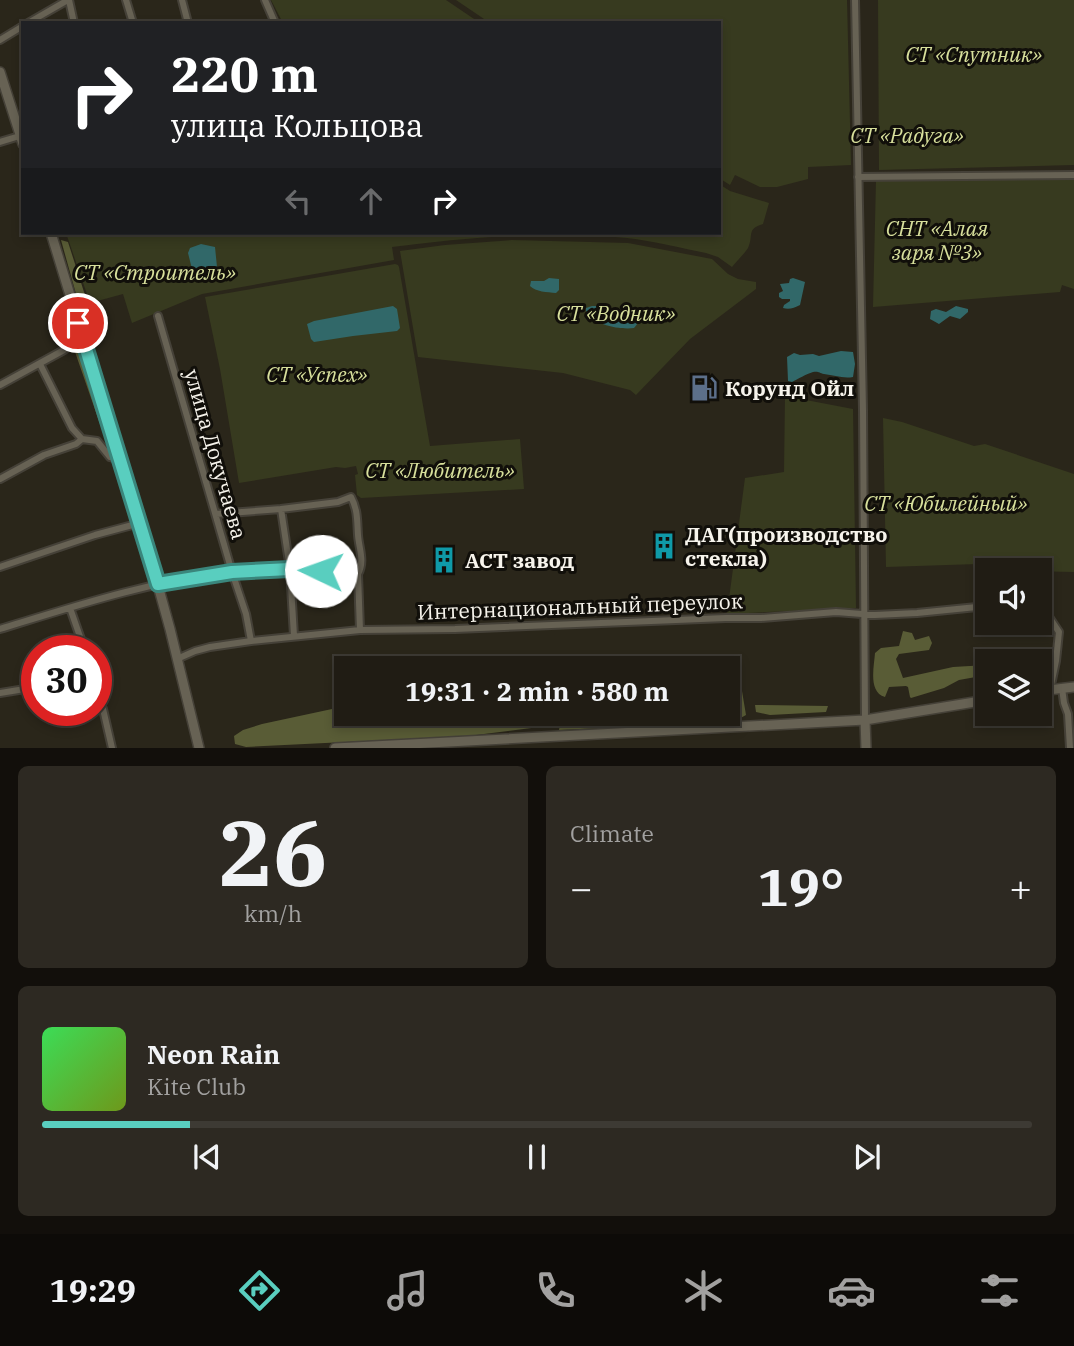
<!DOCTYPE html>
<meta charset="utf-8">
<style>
body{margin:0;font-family:"IBM Plex Serif",serif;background:#2d2922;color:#f1f3f6;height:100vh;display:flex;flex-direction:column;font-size:26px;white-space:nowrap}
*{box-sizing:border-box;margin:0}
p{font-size:23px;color:#a2a1a0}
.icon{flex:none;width:38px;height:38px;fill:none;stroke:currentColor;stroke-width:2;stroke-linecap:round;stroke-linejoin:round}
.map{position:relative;height:748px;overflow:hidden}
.details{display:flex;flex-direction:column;gap:18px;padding:18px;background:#120f0b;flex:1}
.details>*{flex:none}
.hud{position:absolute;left:21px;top:21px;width:700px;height:214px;border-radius:0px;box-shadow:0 4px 10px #0003,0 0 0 2px #3d3a34;background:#202124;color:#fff;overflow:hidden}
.tools{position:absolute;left:975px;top:558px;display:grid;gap:14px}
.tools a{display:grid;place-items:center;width:77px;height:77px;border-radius:0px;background:#201c14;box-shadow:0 4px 10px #0003,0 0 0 2px #3d3a34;font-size:35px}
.speed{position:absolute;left:21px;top:635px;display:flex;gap:14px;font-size:35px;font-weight:700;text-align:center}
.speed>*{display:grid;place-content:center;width:91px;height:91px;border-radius:50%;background:#201c14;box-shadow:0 4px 10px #0003,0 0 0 2px #3d3a34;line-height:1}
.speed .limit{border:10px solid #d22;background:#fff;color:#111}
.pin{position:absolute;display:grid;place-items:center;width:60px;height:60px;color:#fff;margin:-30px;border:4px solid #fff;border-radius:50%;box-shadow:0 2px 7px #0007}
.me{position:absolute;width:77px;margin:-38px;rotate:273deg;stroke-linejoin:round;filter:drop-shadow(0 0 5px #0008)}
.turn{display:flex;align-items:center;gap:24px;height:147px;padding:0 35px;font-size:32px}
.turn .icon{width:91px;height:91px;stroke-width:2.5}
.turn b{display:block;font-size:49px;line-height:60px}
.lanes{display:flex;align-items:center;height:66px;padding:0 35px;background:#0003;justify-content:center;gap:35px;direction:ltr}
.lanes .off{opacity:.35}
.big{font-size:52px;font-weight:700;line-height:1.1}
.details .tile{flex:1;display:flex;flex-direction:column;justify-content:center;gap:10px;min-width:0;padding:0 24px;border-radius:10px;background:#2d2922}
.details .dial{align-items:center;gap:0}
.dial b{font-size:91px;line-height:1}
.song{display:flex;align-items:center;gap:21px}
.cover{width:84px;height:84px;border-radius:10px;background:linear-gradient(135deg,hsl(130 70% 55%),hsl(80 70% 35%))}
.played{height:7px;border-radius:4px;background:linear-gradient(90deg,#59cebf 15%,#3d3a34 15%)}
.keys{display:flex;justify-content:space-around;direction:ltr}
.heat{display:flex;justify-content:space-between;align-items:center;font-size:38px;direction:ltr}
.details .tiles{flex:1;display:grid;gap:18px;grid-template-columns:1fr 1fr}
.tile:last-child{grid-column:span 2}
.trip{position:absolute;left:334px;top:656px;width:406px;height:70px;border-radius:0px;background:#201c14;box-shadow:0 4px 10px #0003,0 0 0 2px #3d3a34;font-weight:700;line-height:70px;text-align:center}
.tab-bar{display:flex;height:112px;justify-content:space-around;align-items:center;background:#0d0b08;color:#a2a1a0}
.tab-bar .icon{width:49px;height:49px}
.tab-bar .active{color:#59cebf}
.tab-bar b{font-size:32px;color:#f1f3f6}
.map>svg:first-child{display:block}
.green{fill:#373a1f}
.forest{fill:#595c36}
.water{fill:#316869}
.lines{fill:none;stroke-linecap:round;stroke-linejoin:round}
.minor-casing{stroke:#454138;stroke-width:10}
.secondary-casing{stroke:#454138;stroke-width:12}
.minor{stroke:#676254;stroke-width:6}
.secondary{stroke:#676254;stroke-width:9}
.route-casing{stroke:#3a867c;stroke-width:18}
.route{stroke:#59cebf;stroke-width:12}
.labels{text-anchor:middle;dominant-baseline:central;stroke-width:6;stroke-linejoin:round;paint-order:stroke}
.park-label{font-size:21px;font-style:italic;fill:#d8e09c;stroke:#110f0a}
.poi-label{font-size:21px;font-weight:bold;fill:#f7f4ec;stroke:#110f0a;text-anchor:start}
.street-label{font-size:21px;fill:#f7f4ec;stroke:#110f0a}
</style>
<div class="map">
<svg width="1074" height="748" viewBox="0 0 1074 748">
<rect width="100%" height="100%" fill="#2a261a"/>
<path class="green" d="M271,0H446L480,23H283Z
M456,0H847L851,165L808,167V179L777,187H760L735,175L730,185L719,178V23H490Z
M878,0H1074V165L879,170Z
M1074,175V289L1062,285L1060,292L873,307L876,180Z
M719,184L730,191L769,203L763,224C746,229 754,235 748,248C744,254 737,261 732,267L718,257L706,253C680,248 654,241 627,238C549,230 470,237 392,247L394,260L202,294L132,323L123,294L90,303L66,233H719Z
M512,240L628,243L712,259L728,274L738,279L756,282V289L690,339L636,395L630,390L563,373L418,357L400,251L445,245Z
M395,264L398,265L399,267L430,446L520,439L524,489L361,498L357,495L355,475L358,474L356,466L345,468L336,467L239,483L220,369L205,297Z
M785,396L853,409L856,608L727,614L745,478L784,472Z
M883,418L902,422L974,446L985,444L1074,474V572L987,570V572H980L978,564L886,567Z"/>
<path class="forest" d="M61,240L68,242L92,317L83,319Z
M74,349L82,352L115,454L109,450Z
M903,631L912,633L915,640L929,636L932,643L929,650L899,654L896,659L903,678L953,667L987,665V675L959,680L944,688L911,698L910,697L908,687L906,686L889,687L885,697C868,692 874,667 875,653L881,648L899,646Z
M728,677L741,685L746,715L737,720L694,721L691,714H728V704L735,703L737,692L728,690Z
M755,705L828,706L826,712L770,715L756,712Z
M346,706V714H549L547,726L468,736L246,747L235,744L234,736L243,730L262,724Z
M611,714H636L649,716L651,720L646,726L559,730L560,724L570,719Z"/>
<path class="water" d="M201,244L215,247L217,267L216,270L196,275L193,273L188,253L190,248Z
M549,278L559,279V290L556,293C547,292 536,292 530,286L531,281H544Z
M793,278L805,282L800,305C794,308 789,310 783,308L784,305L790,301V299H782L779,297V293L783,291L780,284L789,283L790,279Z
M393,306L397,309L400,328L397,331L353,336L314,342L311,339L307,324L314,321Z
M592,306H596C607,314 623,312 636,315C640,320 638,324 634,328C620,330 593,325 586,311V308Z
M956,306L968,309V312L960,319L950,316L939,324L930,319L931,311L936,309L946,312Z
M841,351L853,352L855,364L853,377C843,379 834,375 824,374C819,373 819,371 813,372C806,374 798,379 792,382L788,381L787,357L794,353L800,355L813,354L819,356Z"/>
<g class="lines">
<g class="minor-casing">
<path id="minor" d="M69,0L74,23
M126,0L133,23
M182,0L188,23
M265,0L275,23
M855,0L863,410L865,720
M28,23L68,0
M0,40L23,26
M0,142L23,135
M858,177L1074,175
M158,316L232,572L246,614L251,641
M40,364L72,428L82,439
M0,385L64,350L82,336
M0,479L44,455L76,444L82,439L97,441L110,457L120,459
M281,509L290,569L294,636
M216,514L281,509L338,502L351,497C358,510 357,521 358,535C359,549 365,561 358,574L360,630
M0,567L95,535L140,523
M70,608L85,651
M1040,609L1049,617L1059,632L1056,661L1050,690
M0,629C75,606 151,581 230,572C273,567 315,570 358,574
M177,659L195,651L210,647L251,641L360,630L455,629L726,618H761L836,612L875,615L917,613L987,606
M1062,688L1064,703L1068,714L1070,748
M96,691L103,709L112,748
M0,693L37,687"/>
</g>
<g class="secondary-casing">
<path id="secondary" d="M0,72L23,144
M51,233L149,553L170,629L199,748
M1040,691L1074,687
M865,720L866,748
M335,748L865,720L987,700"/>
</g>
<use href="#minor" class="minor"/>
<use href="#secondary" class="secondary"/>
</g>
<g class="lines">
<g class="route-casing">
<path id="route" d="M78,323L158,584L232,572L290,569L321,571"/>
</g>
<use href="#route" class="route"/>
</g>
<defs>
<g id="fuel-bare" transform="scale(2.1)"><path d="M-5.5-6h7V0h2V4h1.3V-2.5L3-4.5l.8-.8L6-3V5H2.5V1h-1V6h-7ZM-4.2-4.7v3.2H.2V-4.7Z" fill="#5c6f8a" stroke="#110f0a" stroke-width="2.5" paint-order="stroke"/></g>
<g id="building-bare" transform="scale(2.1)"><path d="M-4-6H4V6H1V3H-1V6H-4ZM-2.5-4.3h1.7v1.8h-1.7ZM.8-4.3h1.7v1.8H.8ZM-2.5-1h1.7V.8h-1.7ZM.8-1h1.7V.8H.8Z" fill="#0f9aa8" stroke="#110f0a" stroke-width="2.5" paint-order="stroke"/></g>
</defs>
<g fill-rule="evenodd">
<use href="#fuel-bare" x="704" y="388"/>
<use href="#building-bare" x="664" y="546"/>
<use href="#building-bare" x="444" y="560"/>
</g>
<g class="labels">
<g class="park-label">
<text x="974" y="54">СТ «Спутник»</text>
<text x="907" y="135">СТ «Радуга»</text>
<text x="937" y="228">СНТ «Алая<tspan x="937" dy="24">заря №3»</tspan></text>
<text x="155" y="272">СТ «Строитель»</text>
<text x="616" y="313">СТ «Водник»</text>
<text x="317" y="374">СТ «Успех»</text>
<text x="440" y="470">СТ «Любитель»</text>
<text x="946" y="503">СТ «Юбилейный»</text>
</g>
<g class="poi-label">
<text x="725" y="388">Корунд Ойл</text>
<text x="685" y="534">ДАГ(производство<tspan x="685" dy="24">стекла)</tspan></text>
<text x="465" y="560">АСТ завод</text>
</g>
<g class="street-label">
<text transform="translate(216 454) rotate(74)">улица Докучаева</text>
<text transform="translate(580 606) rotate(-2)">Интернациональный переулок</text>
</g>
</g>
</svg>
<div class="tools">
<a><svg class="icon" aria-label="sound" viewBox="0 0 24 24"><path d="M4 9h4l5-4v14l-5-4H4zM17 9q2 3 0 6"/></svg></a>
<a><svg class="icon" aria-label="layers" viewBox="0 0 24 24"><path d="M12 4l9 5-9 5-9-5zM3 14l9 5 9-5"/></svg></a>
</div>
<div class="speed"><div class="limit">30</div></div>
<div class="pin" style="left:78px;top:323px;background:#d93025"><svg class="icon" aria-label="arrive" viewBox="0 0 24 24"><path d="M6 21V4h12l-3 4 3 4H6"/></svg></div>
<svg class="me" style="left:321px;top:571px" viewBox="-20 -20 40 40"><circle r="19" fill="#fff"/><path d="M0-13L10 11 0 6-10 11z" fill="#59cebf"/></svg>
<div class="trip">19:31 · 2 min · 580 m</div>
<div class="hud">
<div class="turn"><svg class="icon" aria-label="right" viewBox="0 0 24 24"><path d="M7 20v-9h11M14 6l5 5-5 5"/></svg><div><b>220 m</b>улица Кольцова</div></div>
<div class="lanes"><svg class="icon off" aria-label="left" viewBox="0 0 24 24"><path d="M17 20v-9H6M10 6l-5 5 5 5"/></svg><svg class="icon off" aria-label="ahead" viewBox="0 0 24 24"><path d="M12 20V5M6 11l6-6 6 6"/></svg><svg class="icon" aria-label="right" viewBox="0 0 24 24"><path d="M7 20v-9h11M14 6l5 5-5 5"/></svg></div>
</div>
</div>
<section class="details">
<div class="tiles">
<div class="tile dial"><b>26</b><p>km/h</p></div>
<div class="tile"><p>Climate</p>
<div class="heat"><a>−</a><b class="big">19°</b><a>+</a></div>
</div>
<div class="tile">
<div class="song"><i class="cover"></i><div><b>Neon Rain</b><p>Kite Club</p></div></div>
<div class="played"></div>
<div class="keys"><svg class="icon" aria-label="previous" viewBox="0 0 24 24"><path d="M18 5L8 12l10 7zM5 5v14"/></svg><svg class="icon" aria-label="pause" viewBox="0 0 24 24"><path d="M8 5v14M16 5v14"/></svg><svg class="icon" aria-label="next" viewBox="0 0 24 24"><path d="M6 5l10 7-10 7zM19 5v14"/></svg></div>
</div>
</div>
</section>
<nav class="tab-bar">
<b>19:29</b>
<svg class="icon active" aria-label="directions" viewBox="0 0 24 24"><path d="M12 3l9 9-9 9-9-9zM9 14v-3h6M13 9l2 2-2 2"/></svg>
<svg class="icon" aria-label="music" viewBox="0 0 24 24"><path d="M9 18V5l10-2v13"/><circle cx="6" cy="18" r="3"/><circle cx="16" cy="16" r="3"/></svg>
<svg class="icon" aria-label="phone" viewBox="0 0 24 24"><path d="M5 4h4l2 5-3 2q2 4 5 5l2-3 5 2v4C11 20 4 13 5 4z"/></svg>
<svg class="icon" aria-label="climate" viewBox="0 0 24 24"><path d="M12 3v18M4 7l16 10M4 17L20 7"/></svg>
<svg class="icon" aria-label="car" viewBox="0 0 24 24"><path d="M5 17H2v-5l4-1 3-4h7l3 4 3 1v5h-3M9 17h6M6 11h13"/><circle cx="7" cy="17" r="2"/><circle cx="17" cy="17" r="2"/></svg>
<svg class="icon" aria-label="filters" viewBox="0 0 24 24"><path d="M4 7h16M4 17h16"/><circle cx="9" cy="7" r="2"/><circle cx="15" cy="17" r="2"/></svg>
</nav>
